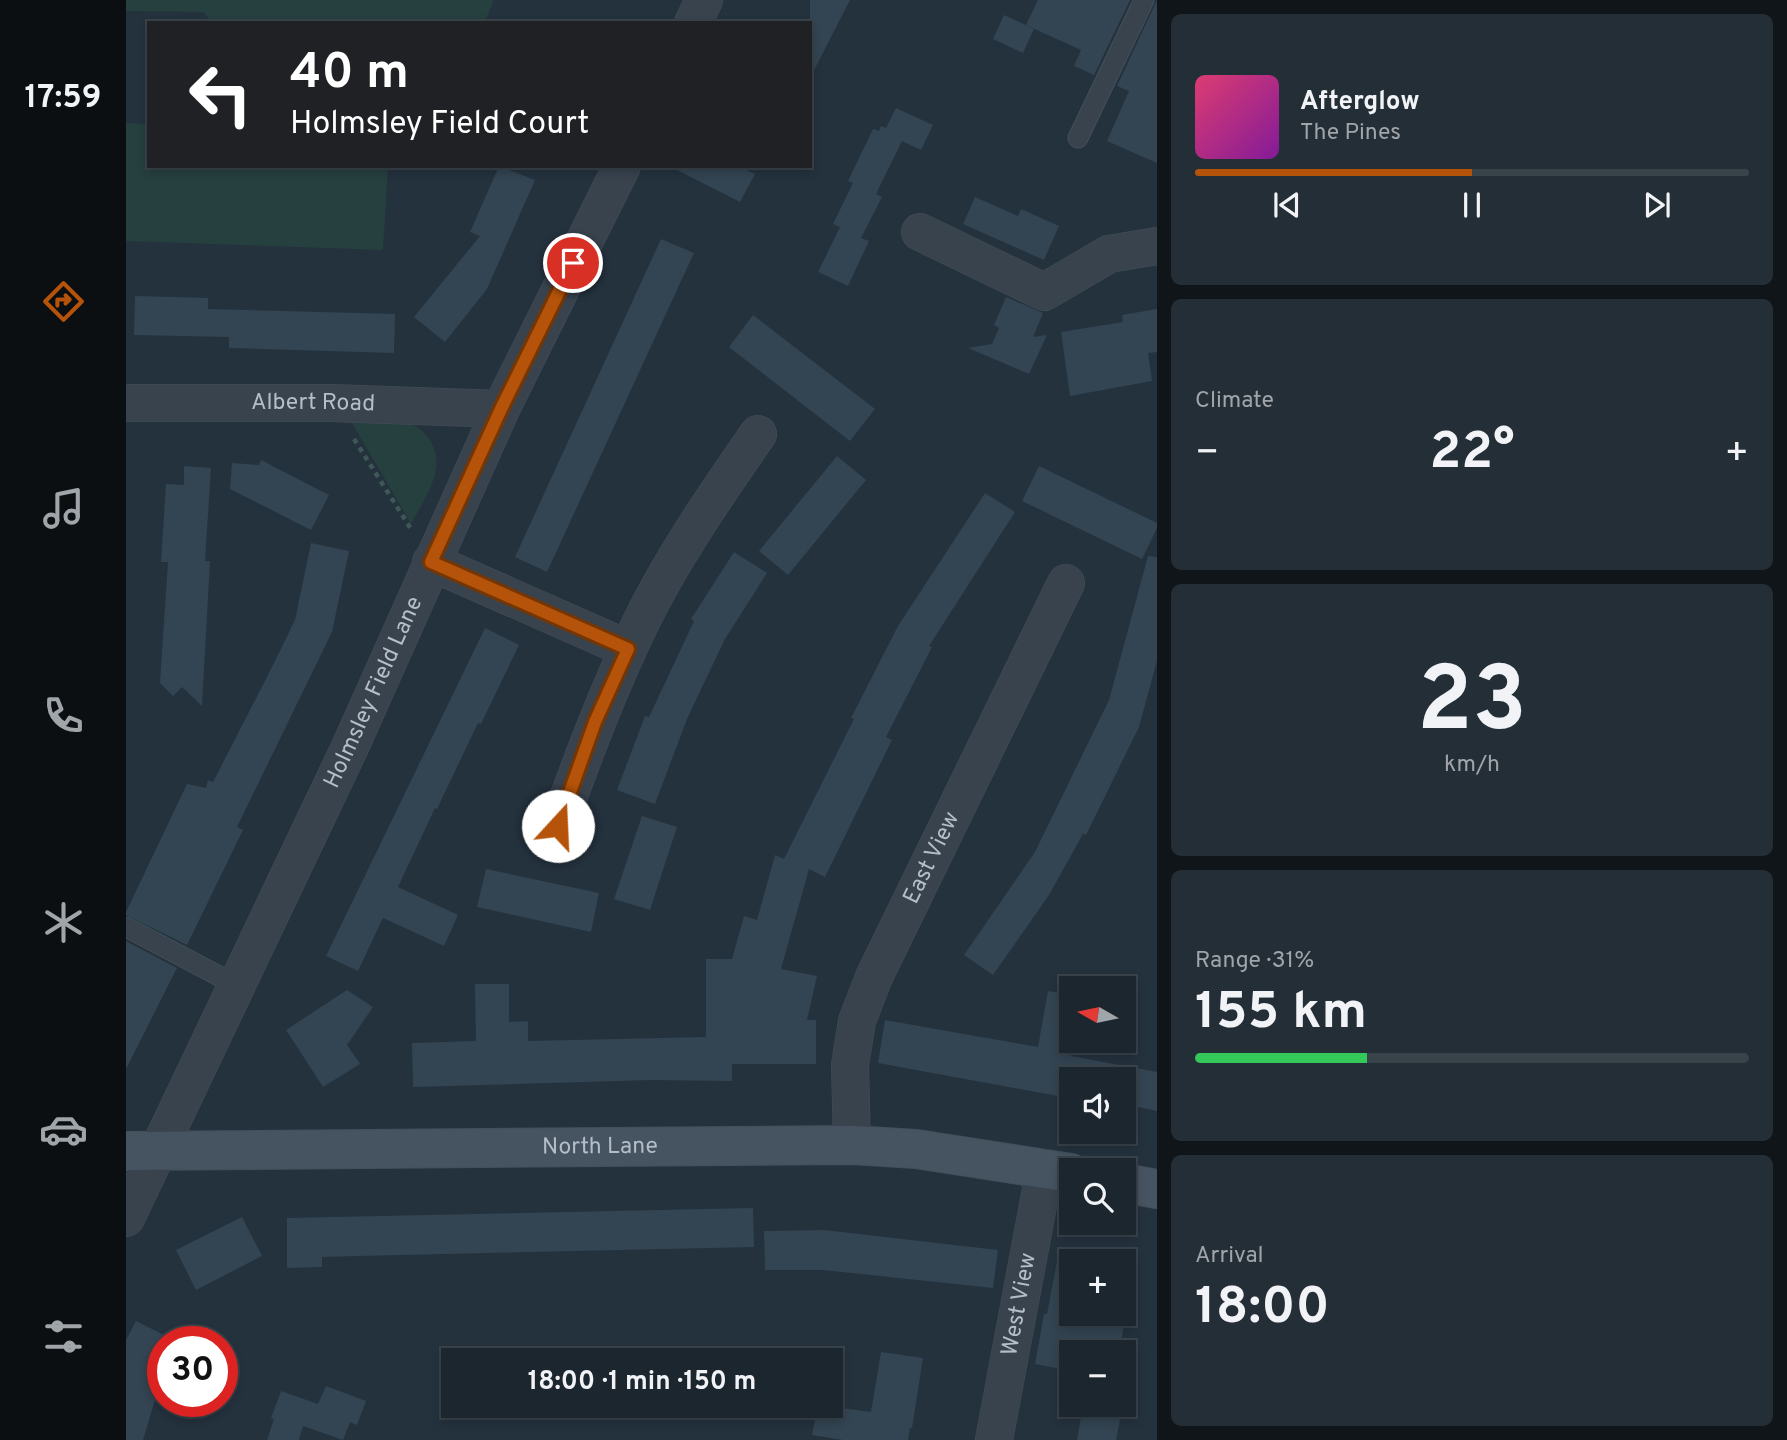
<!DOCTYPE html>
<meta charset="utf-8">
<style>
body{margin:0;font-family:Overpass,sans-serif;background:#242e36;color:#f1f3f6;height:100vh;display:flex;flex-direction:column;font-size:26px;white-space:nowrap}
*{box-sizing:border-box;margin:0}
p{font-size:23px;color:#a0a5aa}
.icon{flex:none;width:38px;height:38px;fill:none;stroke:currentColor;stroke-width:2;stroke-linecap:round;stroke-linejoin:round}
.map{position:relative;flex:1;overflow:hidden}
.drawer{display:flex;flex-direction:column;gap:14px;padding:14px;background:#0f1519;width:630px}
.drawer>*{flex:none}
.hud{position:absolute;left:21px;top:21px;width:665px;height:147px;border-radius:0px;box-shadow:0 4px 10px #0003,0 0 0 2px #39434a;background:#202124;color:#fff;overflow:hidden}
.needle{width:46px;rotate:279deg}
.fabs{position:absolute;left:933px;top:976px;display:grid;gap:14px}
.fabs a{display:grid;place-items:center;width:77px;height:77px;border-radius:0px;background:#1b262e;box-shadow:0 4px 10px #0003,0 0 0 2px #39434a;font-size:35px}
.speed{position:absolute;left:21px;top:1326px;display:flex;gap:14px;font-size:35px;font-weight:700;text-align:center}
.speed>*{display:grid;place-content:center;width:91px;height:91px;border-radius:50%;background:#1b262e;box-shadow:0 4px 10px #0003,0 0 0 2px #39434a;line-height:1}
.speed .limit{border:10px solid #d22;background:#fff;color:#111}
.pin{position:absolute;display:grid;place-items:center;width:60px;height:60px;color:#fff;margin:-30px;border:4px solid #fff;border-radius:50%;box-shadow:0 2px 7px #0007}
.me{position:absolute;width:77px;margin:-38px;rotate:20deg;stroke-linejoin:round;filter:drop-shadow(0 0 5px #0008)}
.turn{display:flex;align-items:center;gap:24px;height:147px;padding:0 28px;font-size:32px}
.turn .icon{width:91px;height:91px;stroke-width:2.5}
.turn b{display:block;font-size:49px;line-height:60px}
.big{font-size:52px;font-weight:700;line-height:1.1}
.drawer .card{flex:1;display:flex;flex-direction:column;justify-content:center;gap:10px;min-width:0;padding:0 24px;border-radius:10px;background:#242e36}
.drawer .dial{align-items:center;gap:0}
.dial b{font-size:91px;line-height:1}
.song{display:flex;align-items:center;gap:21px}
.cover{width:84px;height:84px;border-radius:10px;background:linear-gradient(135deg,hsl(340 70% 55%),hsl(290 70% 35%))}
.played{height:7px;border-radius:4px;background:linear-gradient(90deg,#b45309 50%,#39434a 50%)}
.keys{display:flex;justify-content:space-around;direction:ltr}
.heat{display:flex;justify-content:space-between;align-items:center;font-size:38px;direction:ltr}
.charge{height:10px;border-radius:5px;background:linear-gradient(90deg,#34c759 31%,#39434a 0)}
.trip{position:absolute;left:315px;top:1348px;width:402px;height:70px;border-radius:0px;background:#1b262e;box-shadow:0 4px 10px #0003,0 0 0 2px #39434a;font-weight:700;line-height:70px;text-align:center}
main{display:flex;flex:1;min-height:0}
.menu{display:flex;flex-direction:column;width:126px;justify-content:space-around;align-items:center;background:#0b0f12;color:#a0a5aa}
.menu .icon{width:49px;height:49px}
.menu .active{color:#b45309}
.menu b{font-size:32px;color:#f1f3f6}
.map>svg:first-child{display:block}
.green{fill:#263f3f}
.building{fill:#334452}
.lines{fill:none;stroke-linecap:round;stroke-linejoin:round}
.lane-casing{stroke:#444f5a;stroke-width:21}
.street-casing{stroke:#444f5a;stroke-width:38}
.secondary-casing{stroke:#444f5a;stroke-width:40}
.path{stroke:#3f5756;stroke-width:4.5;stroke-dasharray:5 5;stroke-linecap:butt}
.lane{stroke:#38434e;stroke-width:19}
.street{stroke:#38434e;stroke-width:37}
.secondary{stroke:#465361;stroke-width:38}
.route-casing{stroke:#753606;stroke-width:18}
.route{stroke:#b45309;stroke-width:12}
.labels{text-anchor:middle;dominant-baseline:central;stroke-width:7;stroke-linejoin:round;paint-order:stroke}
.street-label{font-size:23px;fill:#b4bec9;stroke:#1d2833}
</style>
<main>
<nav class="menu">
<b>17:59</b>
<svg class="icon active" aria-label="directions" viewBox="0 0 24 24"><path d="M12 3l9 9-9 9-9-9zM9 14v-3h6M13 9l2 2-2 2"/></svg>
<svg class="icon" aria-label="music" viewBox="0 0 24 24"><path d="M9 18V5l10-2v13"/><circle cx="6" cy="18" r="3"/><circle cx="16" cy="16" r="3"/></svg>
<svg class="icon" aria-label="phone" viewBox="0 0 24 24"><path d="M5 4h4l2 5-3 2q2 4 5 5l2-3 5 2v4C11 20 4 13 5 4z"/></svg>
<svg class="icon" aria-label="climate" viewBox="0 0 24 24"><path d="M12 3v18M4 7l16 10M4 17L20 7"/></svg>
<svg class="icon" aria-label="car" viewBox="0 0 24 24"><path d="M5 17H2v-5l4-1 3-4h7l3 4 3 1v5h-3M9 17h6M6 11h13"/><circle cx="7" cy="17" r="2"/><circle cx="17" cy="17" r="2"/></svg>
<svg class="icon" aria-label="filters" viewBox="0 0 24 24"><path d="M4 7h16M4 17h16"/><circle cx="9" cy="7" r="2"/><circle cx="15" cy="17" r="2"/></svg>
</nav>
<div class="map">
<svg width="1031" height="1440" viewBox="0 0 1031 1440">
<rect width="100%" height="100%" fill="#24323e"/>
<path class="green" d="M0,0H368L358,23H85L78,12L0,11Z
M0,123L23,124V166H262L257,250L0,241Z
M226,423C243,423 265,420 281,423C290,425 299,432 303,439C323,467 298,499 285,524Z"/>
<path class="building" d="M684,0H724L684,78Z
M912,0H1004L968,75L948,66L955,50L900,25Z
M1031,0V163L981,141L1003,91L991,86Z
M878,15L908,29L897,53L867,39Z
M770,108L807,125L795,150L776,141L750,194L756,197L735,238L743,241L722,286L692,272L714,227L707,224L727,183L722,181L747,129L753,131L755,126L760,128Z
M373,166L409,180L361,289L319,342L288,317L354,236L344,232Z
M543,166H612L629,174L614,202Z
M849,197L892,216L895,209L933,226L918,260L837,224Z
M535,239L568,253L421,572L389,557Z
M9,296L82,298V309L269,314L268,353L103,348V337L8,335Z
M880,297L917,313L907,337L921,335L903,374L842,348L866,344L873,328L868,325Z
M1031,309V352L1022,353L1026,381L944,396L935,332L997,322L996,315Z
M627,315L749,409L724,441L603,347Z
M711,456L740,480L662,575L633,551Z
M135,460L203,495L185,530L104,489L106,463L133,465Z
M58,466L85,468L79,561H84L76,706L56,687L47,696L34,683L42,562H35L40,484L58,485Z
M913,466L1031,523V528L1016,559L896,501Z
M859,493L889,512L803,646L806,647L760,737L766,740L699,877L683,869L655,969L691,976L681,1020H690V1064H606V1081L525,1080L287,1087L286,1043L350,1041L349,984H383V1022L402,1021V1041L580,1037V959H606L618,916L631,920L649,855L658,859L728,719L725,718L772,626Z
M185,543L223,551L206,632L111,827L117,830L61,945L0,915V912L61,784L80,788L82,780L87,782L144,671L169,620Z
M608,552L641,573L599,639L578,683L561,719L529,804L491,790L519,716L523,717L568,621L565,619Z
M1022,556L1031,557V661L1013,727L960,835L957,834L923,895L867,975L838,955L909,852L983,700Z
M359,628L393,645L355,724L352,723L311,809L309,808L272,887L332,915L318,946L257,918L232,971L200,956Z
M516,816L551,827L524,910L488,899Z
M360,869L473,893L465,932L351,907Z
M0,941L51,968L0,1069Z
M221,990L247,1007L221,1045L234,1064L197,1087L160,1030Z
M922,991L945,995V1056L1031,1072V1111L998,1104V1080H945V1095L933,1092L932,1096L752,1063L759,1020L912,1047Z
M627,1208L628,1247L231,1256L196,1257V1267L161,1268V1218Z
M116,1217L136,1256L70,1290L50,1250Z
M698,1230L872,1250L867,1288L697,1270H639L638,1231Z
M931,1261L945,1262V1314H1000L993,1353H945V1371L909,1364L918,1314H921Z
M10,1321L42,1337L40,1342H37V1348L20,1382L33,1387L17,1440H0V1340Z
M755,1352L797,1358L786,1428H784L782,1440H717L686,1435L692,1405L745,1412Z
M200,1386L240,1401L231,1425L224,1422L217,1440L177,1426L173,1440H141L148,1419L145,1418L155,1391L192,1404Z
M957,1405H997L990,1440H951Z"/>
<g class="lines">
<g class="lane-casing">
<path id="lane" d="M952,138L1018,0
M0,927L110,985"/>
</g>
<g class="street-casing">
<g id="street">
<path d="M567,23L578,0"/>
<path d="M794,232L918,292L983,254L1031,246"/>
<path id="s1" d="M0,403H205L375,409"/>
<path d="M305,562L502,649"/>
<path d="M432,826C457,757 482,690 514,624C547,556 590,495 632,434"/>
<path id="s2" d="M726,1145L724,1065L731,1021L748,977L940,583"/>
<path id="s3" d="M0,1218L224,747L375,409L496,166"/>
<path id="s4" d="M868,1440L919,1168"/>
</g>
</g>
<g class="secondary-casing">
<g id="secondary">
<path id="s5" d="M0,1151L726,1145L790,1149L945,1173"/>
<path d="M998,1183L1031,1189"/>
</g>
</g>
<path class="path" d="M228,439L285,529"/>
<use href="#lane" class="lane"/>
<use href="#street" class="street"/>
<use href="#secondary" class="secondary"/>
</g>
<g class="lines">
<g class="route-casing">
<path id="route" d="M432,826L469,722L502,649L305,562L375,409L447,263"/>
</g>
<use href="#route" class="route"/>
</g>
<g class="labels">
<g class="street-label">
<text stroke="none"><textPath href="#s1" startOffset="187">Albert Road</textPath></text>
<text stroke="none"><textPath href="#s3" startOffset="581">Holmsley Field Lane</textPath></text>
<text stroke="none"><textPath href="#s2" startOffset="304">East View</textPath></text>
<text stroke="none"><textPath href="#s5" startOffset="474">North Lane</textPath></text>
<text stroke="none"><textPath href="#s4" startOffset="138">West View</textPath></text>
</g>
</g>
</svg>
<div class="fabs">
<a><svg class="needle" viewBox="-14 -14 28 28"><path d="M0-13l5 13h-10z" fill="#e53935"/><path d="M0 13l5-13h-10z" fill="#a0a5aa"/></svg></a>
<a><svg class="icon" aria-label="sound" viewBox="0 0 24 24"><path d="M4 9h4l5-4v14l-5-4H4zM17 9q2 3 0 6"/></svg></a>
<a><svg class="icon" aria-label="search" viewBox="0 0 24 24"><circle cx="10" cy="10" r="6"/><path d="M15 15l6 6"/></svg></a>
<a>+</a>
<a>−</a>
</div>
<div class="speed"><div class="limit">30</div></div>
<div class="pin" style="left:447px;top:263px;background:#d93025"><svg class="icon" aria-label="arrive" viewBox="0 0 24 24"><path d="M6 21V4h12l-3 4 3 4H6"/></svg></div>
<svg class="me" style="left:432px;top:826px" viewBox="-20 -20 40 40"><circle r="19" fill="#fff"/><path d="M0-13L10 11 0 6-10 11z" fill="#b45309"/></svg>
<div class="trip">18:00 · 1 min · 150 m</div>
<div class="hud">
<div class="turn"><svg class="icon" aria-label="left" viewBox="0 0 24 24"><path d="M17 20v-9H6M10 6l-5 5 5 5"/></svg><div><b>40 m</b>Holmsley Field Court</div></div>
</div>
</div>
<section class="drawer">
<div class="card">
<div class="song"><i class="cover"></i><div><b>Afterglow</b><p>The Pines</p></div></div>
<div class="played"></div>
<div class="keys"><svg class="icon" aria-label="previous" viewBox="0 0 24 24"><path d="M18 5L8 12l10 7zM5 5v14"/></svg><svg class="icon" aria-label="pause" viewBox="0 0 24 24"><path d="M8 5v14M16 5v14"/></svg><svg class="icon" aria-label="next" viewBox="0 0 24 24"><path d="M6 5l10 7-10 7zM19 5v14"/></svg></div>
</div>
<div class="card"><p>Climate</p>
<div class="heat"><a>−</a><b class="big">22°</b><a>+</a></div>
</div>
<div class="card dial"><b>23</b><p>km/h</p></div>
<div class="card"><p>Range · 31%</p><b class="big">155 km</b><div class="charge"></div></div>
<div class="card"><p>Arrival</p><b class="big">18:00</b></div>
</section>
</main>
